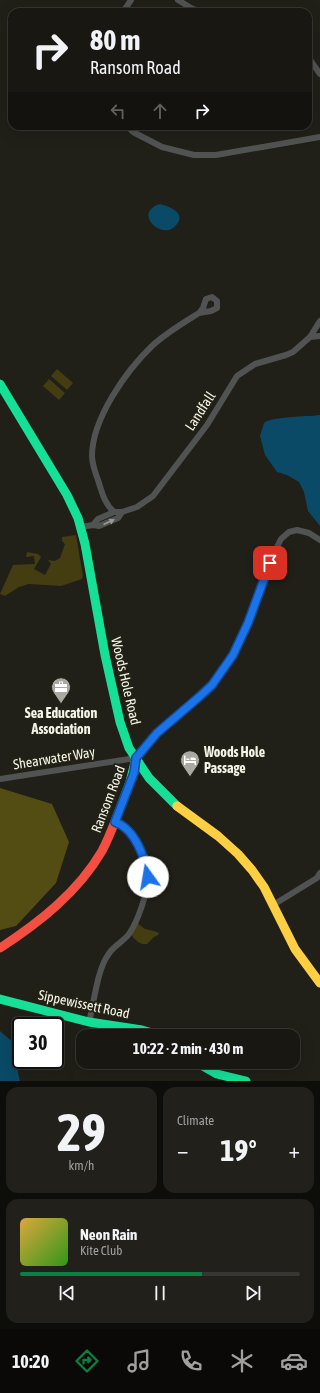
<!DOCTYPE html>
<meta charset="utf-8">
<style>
body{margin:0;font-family:"Asap Condensed",sans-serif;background:#21201b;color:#f1f3f6;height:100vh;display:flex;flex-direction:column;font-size:15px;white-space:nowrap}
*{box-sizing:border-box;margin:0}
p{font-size:13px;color:#9f9f9f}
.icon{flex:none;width:22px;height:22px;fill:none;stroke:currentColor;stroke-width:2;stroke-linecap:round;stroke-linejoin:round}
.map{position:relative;height:1081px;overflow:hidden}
.sheet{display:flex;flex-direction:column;gap:6px;padding:6px;background:#0d0d0a;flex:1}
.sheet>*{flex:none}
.guide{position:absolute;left:8px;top:8px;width:304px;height:122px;border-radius:12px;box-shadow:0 4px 16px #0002,0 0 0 1px #363632;background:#181712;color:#f1f3f6;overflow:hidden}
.speed{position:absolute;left:12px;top:1017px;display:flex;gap:8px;font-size:20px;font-weight:700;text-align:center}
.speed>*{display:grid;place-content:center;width:52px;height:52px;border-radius:50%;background:#181712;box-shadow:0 4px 16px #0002,0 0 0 1px #363632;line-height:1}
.speed .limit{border:2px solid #111;border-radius:6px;background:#fff;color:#111}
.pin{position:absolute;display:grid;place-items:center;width:34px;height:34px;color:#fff;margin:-17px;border-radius:8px;box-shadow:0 2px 6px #0006}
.me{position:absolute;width:44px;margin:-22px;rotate:347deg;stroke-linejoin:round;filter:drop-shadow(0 0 3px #0008)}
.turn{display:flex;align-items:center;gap:14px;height:84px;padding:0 16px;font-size:18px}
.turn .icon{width:52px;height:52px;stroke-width:2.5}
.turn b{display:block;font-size:28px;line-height:34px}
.lanes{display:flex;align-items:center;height:38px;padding:0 16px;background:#0003;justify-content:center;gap:20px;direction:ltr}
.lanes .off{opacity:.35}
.big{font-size:30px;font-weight:700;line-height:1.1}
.sheet .card{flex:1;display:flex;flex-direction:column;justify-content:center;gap:6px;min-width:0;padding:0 14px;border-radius:12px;background:#21201b}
.sheet .dial{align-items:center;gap:0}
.dial b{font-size:52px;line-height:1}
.song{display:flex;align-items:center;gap:12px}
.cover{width:48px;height:48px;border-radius:6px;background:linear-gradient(135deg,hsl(40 70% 55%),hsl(110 70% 35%))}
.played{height:4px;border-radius:2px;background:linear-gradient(90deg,#0b8043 65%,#363632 65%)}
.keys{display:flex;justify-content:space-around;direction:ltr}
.heat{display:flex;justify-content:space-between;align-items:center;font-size:22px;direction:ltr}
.sheet .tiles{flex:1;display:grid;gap:6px;grid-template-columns:1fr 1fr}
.card:last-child{grid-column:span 2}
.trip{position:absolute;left:76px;top:1029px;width:224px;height:40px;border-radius:12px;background:#181712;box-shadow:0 4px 16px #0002,0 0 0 1px #363632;font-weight:700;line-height:40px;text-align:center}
.tabs{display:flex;height:64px;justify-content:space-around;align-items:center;background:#0a0907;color:#9f9f9f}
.tabs .icon{width:28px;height:28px}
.tabs .selected{color:#0b8043}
.tabs b{font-size:18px;color:#f1f3f6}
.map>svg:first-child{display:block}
.green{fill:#433d11}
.forest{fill:#534d14}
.water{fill:#0a4a67}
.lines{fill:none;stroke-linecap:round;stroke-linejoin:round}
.street{stroke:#515353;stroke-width:6}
.fast{stroke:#16e098;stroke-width:9}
.slow{stroke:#ffcf43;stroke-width:9}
.jam{stroke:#f24e42;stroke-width:9}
.oneway{fill:#9a9b97}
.route-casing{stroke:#114b97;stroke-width:10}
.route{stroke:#1a73e8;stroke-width:7}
.labels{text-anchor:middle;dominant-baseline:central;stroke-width:4;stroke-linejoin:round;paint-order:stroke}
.street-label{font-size:14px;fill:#f4f4eb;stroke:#232215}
.poi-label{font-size:14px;font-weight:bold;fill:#f4f4eb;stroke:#232215}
</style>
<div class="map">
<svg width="320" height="1081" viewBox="0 0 320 1081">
<rect width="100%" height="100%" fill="#201f18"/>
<path class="green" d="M57,369L73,383L67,390L51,376Z
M49,379L65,393L59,400L43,386Z
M76,535L83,576L82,579L61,586L29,584L19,587L5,596L0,594L13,565L35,564L34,556L26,557L27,552L38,554L41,557L34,569L45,575L51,564L48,560L55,561L60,558L65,544L62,541V537Z
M137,923L145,929L154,931L159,933L158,935L154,937L147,944C139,945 135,940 131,934Z"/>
<path class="forest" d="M0,788L52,804L69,842L56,883L16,926L0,930Z"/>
<path class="water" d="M160,204C172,207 189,215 173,228C160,238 133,213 160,204Z
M320,415V526L308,511L304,492L299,482L287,475L277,472L265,455L260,436L264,423C273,416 307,417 320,415Z
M0,1031L16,1045L18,1073L20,1081H0Z"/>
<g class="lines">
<path class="street" d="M178,0L191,8L200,12
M123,12L131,0
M308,57L320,74
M127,126L133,132L162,147L194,155H216L320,137
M212,297L217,301V308L211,311L199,313L203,308L206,299Z
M310,337L320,336
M114,512C104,503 102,492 98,480C95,472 92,464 92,456C92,419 126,371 152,346C166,333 183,323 199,313
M93,525L98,519L114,512H122L137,507L153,496L207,425L237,376L255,364L286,355L293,352L310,337L320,321
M81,527L93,525L99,526L118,518L122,512
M0,779L136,758L157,733L199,697L212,685L233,655L248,623L274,553L281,539L289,532L297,530L309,533L320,540
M273,905L317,878L320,873
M89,1022C94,1004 97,970 108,955C113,946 123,942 129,934C137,923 149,890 148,876C148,863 142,851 134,840C129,831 125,825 115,822"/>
<path class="fast" d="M0,384L67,495L78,518L85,544L105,655L120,722L129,748L149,778L177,806
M119,811L130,782L136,758
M0,999L89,1022L142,1030L162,1036
M196,1062L217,1074L246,1081"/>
<path class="slow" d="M177,806L218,836L238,854L252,870L264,887L295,949L320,983"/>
<path class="jam" d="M0,948C40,922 78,892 102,851C109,838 114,824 119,811"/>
</g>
<defs><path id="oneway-solid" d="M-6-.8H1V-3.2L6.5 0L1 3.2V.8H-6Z"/></defs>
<use class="oneway" href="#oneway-solid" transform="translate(109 522) rotate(-24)"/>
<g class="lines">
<g class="route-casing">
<path id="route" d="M148,877C145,857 135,829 115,822L134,773L136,758L157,733L199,697L212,685L233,655L248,623L270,563"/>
</g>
<use href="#route" class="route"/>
</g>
<defs>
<g id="office-pin" transform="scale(1)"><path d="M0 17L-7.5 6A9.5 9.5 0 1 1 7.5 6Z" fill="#aaa9a1" stroke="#232215"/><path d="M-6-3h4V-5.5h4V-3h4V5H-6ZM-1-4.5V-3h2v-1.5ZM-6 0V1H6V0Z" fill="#fff"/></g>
<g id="hotel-pin" transform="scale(1)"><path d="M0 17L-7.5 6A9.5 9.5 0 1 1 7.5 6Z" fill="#aaa9a1" stroke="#232215"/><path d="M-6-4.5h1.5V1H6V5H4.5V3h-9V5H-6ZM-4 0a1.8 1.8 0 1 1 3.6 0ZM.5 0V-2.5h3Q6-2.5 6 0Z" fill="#fff"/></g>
</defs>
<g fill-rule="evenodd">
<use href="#office-pin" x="61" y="687"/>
<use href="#hotel-pin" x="190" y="760"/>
</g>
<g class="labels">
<g class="street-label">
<text transform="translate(200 411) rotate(-57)">Landfall</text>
<text transform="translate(126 681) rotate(77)">Woods Hole Road</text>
<text transform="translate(54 758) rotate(-9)">Shearwater Way</text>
<text transform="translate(108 799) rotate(-69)">Ransom Road</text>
<text transform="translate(84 1004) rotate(12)">Sippewissett Road</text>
</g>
<g class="poi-label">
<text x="61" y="713">Sea Education<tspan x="61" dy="16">Association</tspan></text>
<text x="204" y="752" text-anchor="start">Woods Hole<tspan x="204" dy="16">Passage</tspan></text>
</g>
</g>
</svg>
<div class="speed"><div class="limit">30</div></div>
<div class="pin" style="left:270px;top:563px;background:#d93025"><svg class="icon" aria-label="arrive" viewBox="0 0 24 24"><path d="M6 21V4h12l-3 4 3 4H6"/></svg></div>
<svg class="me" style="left:148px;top:877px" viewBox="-20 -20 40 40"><circle r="19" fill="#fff"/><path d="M0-13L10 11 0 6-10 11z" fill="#1a73e8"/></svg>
<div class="trip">10:22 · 2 min · 430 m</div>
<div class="guide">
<div class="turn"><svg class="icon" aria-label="right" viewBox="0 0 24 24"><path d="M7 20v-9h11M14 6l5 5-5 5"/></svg><div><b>80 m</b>Ransom Road</div></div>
<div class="lanes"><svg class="icon off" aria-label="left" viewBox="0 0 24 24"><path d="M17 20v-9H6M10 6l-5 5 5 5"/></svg><svg class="icon off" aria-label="ahead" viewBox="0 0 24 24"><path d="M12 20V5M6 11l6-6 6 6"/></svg><svg class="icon" aria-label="right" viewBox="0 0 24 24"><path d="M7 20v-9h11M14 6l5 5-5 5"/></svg></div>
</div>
</div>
<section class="sheet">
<div class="tiles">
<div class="card dial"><b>29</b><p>km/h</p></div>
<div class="card"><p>Climate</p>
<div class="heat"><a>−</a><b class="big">19°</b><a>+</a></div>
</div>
<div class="card">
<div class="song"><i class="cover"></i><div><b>Neon Rain</b><p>Kite Club</p></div></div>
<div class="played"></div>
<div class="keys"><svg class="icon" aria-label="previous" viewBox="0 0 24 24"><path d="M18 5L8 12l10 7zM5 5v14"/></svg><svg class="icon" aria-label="pause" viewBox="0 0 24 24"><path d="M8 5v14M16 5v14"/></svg><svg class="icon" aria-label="next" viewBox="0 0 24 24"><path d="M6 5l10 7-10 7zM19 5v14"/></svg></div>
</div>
</div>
</section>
<nav class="tabs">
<b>10:20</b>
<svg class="icon selected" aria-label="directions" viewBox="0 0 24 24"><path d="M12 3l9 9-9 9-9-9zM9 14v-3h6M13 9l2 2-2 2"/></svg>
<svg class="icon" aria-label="music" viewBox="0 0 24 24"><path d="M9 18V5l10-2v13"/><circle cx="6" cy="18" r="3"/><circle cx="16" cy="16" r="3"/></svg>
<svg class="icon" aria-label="phone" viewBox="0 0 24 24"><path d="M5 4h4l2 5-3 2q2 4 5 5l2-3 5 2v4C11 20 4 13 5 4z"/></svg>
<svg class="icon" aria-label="climate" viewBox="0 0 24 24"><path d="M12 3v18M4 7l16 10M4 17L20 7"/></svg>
<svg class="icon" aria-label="car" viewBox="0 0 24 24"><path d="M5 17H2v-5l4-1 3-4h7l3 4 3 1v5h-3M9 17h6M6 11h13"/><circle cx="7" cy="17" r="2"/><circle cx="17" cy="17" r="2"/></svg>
</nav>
